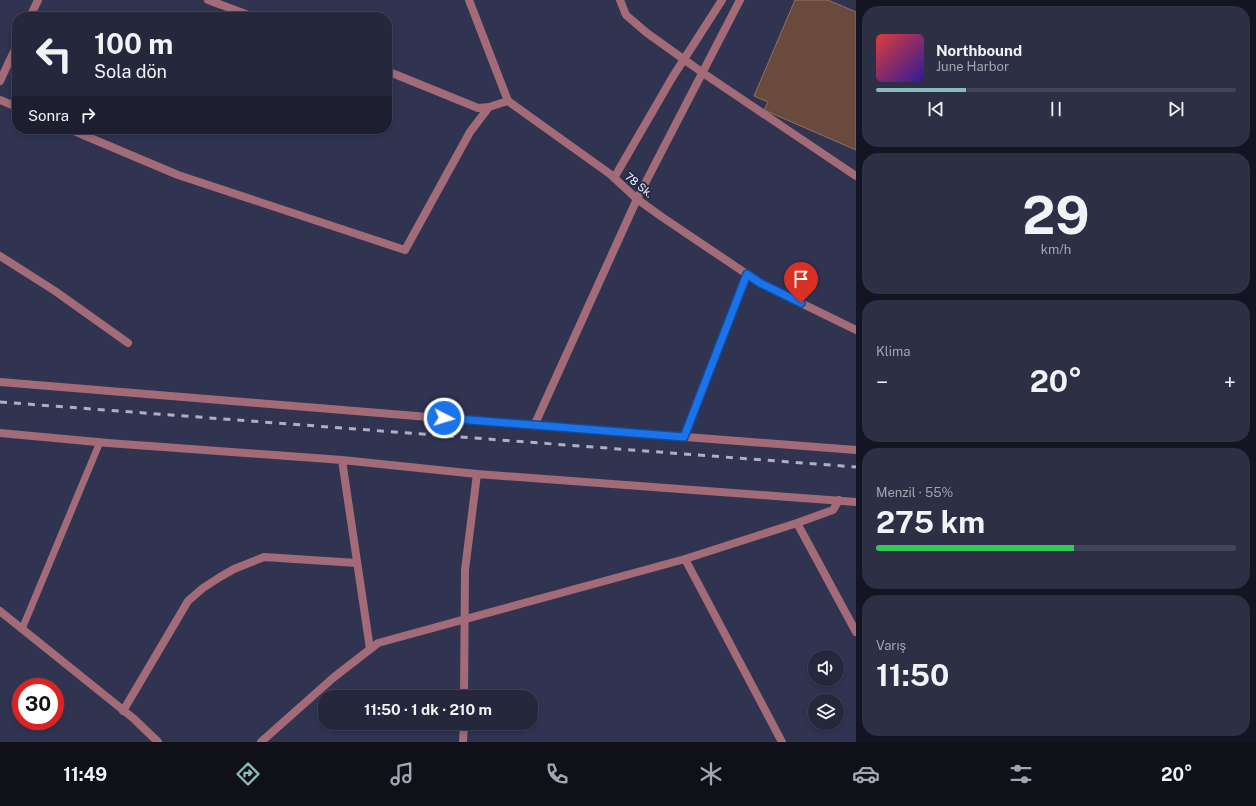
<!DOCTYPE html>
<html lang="tr">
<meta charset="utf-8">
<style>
body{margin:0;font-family:"Public Sans",sans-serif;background:#2d2f44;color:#f1f3f6;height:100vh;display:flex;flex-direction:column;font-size:15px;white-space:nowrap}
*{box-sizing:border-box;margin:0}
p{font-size:13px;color:#a3a5b0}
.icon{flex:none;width:22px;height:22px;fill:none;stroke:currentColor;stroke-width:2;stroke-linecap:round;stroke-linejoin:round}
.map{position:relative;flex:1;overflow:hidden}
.side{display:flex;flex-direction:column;gap:6px;padding:6px;background:#141522;width:400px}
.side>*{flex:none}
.hud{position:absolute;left:12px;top:12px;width:380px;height:122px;border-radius:16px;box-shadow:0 2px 6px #0003,0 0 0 1px #424457;background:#25273d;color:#f1f3f6;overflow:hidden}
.controls{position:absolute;left:808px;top:650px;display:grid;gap:8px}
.controls a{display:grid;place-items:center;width:36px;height:36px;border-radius:50%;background:#25273d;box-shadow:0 2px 6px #0003,0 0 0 1px #424457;font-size:20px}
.speed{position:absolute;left:12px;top:678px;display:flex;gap:8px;font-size:20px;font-weight:700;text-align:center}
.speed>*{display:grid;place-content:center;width:52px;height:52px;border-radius:50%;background:#25273d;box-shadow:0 2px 6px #0003,0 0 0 1px #424457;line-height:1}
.speed .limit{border:6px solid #d22;background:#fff;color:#111}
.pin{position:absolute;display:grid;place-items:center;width:34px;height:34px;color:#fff;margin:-41px -17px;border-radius:50% 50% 50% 0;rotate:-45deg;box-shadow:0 0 4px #0007}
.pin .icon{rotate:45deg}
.me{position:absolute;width:44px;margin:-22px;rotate:95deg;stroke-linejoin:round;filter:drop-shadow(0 0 3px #0008)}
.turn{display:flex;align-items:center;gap:14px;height:84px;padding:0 16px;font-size:18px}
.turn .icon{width:52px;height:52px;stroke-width:2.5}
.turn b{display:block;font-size:28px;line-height:34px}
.then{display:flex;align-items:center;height:38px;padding:0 16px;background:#0003;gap:8px;font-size:15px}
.big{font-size:30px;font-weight:700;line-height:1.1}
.side .card{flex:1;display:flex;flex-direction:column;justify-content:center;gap:6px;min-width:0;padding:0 14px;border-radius:16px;background:#2d2f44}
.side .dial{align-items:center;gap:0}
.dial b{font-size:52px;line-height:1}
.song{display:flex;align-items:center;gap:12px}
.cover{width:48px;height:48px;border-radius:6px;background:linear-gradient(135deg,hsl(0 70% 55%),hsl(250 70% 35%))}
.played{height:4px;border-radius:2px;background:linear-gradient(90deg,#8bbbb9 25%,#424457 25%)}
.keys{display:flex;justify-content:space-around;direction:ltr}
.heat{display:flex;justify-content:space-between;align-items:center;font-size:22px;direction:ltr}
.charge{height:6px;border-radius:3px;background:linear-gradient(90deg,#34c759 55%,#424457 0)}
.trip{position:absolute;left:318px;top:690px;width:220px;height:40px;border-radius:16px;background:#25273d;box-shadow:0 2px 6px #0003,0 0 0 1px #424457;font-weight:700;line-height:40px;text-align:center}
.menu{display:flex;height:64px;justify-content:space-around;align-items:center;background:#0f1018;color:#a3a5b0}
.menu .icon{width:28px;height:28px}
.menu .current{color:#8bbbb9}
.menu b{font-size:18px;color:#f1f3f6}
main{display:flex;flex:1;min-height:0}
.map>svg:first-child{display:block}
.building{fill:#6a4a3c;stroke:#927060}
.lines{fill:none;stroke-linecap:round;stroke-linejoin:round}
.lane{stroke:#a26b77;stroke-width:7}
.street{stroke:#a26b77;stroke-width:8}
.rail{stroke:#adb0c3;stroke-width:3;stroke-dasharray:7 7;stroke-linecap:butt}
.route-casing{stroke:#114b97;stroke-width:10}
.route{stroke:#1a73e8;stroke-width:7}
.labels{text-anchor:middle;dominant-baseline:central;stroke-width:4;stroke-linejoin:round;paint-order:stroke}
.street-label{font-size:11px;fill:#ebeefc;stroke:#272a46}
</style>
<main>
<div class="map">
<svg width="856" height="742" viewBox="0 0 856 742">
<rect width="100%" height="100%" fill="#313451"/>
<path class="building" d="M795,0H828L856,12V150L764,110L768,102L754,96Z"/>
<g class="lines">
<path class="lane" d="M22,629L100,442"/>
<path class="street" d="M208,0L254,17
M469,0L508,101L610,174L637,199L662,217L760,283L856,330
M620,0L626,15L647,33L703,73L856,176
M30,17L38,0
M387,71L478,108L489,107
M0,81L17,45
M0,100L17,107
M69,129L178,175L405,250L470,132L489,107L508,101
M614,178L672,78L722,0
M0,256L55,291L128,343
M0,382L490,422L856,450
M534,426L637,199L740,0
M0,433L108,443L342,460L477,474L856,502
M684,437L747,274
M342,460L370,649
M797,523L856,632
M685,559L782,742
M0,611L133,718L158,742
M464,697L465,570L477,474
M123,711L188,601L203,588L220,577L234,569L264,557L357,563
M261,742L333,678L378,643L685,559L797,523L833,510L839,500
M463,742L464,723"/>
<path class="rail" d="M0,402L856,467"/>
</g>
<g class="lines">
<g class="route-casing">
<path id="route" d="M444,418L684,437L747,274L760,283L801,303"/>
</g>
<use href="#route" class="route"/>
</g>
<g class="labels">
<g class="street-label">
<text transform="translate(639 185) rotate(40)">78 Sk.</text>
</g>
</g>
</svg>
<div class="controls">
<a><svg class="icon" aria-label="sound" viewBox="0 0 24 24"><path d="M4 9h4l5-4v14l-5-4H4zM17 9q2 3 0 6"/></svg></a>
<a><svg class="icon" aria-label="layers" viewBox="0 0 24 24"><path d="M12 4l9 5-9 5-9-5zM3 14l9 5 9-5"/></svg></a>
</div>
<div class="speed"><div class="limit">30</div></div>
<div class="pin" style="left:801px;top:303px;background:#d93025"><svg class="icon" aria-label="arrive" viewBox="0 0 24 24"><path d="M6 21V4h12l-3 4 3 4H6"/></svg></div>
<svg class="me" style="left:444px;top:418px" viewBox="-20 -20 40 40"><circle r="17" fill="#1a73e8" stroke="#fff" stroke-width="3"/><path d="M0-11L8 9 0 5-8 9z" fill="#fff"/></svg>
<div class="trip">11:50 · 1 dk · 210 m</div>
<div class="hud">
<div class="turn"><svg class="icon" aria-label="left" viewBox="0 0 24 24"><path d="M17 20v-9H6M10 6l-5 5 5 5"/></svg><div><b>100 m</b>Sola dön</div></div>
<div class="then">Sonra<svg class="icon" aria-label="right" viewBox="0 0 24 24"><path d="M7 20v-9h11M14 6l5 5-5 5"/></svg></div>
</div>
</div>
<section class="side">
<div class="card">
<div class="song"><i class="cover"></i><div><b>Northbound</b><p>June Harbor</p></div></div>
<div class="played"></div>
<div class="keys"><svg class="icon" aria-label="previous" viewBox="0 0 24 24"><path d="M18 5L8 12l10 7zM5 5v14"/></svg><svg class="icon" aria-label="pause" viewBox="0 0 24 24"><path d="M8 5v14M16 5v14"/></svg><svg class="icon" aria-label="next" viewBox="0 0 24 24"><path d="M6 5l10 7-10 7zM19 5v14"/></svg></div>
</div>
<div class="card dial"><b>29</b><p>km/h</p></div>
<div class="card"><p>Klima</p>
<div class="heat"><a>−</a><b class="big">20°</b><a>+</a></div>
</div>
<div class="card"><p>Menzil · 55%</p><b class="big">275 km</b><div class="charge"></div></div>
<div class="card"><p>Varış</p><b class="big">11:50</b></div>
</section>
</main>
<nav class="menu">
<b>11:49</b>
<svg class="icon current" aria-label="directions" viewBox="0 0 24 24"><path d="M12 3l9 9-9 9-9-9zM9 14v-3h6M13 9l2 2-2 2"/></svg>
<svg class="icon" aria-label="music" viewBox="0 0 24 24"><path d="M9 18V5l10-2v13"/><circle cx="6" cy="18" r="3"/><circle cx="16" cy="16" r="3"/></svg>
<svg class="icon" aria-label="phone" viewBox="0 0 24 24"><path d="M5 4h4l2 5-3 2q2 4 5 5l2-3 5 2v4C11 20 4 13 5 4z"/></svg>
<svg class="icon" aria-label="climate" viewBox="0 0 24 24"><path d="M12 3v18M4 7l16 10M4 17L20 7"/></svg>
<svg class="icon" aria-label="car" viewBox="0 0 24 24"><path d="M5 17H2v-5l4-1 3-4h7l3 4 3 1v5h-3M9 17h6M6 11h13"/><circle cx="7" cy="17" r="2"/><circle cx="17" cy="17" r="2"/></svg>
<svg class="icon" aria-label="filters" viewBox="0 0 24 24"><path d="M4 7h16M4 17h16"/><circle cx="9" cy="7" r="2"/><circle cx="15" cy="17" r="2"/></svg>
<b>20°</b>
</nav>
